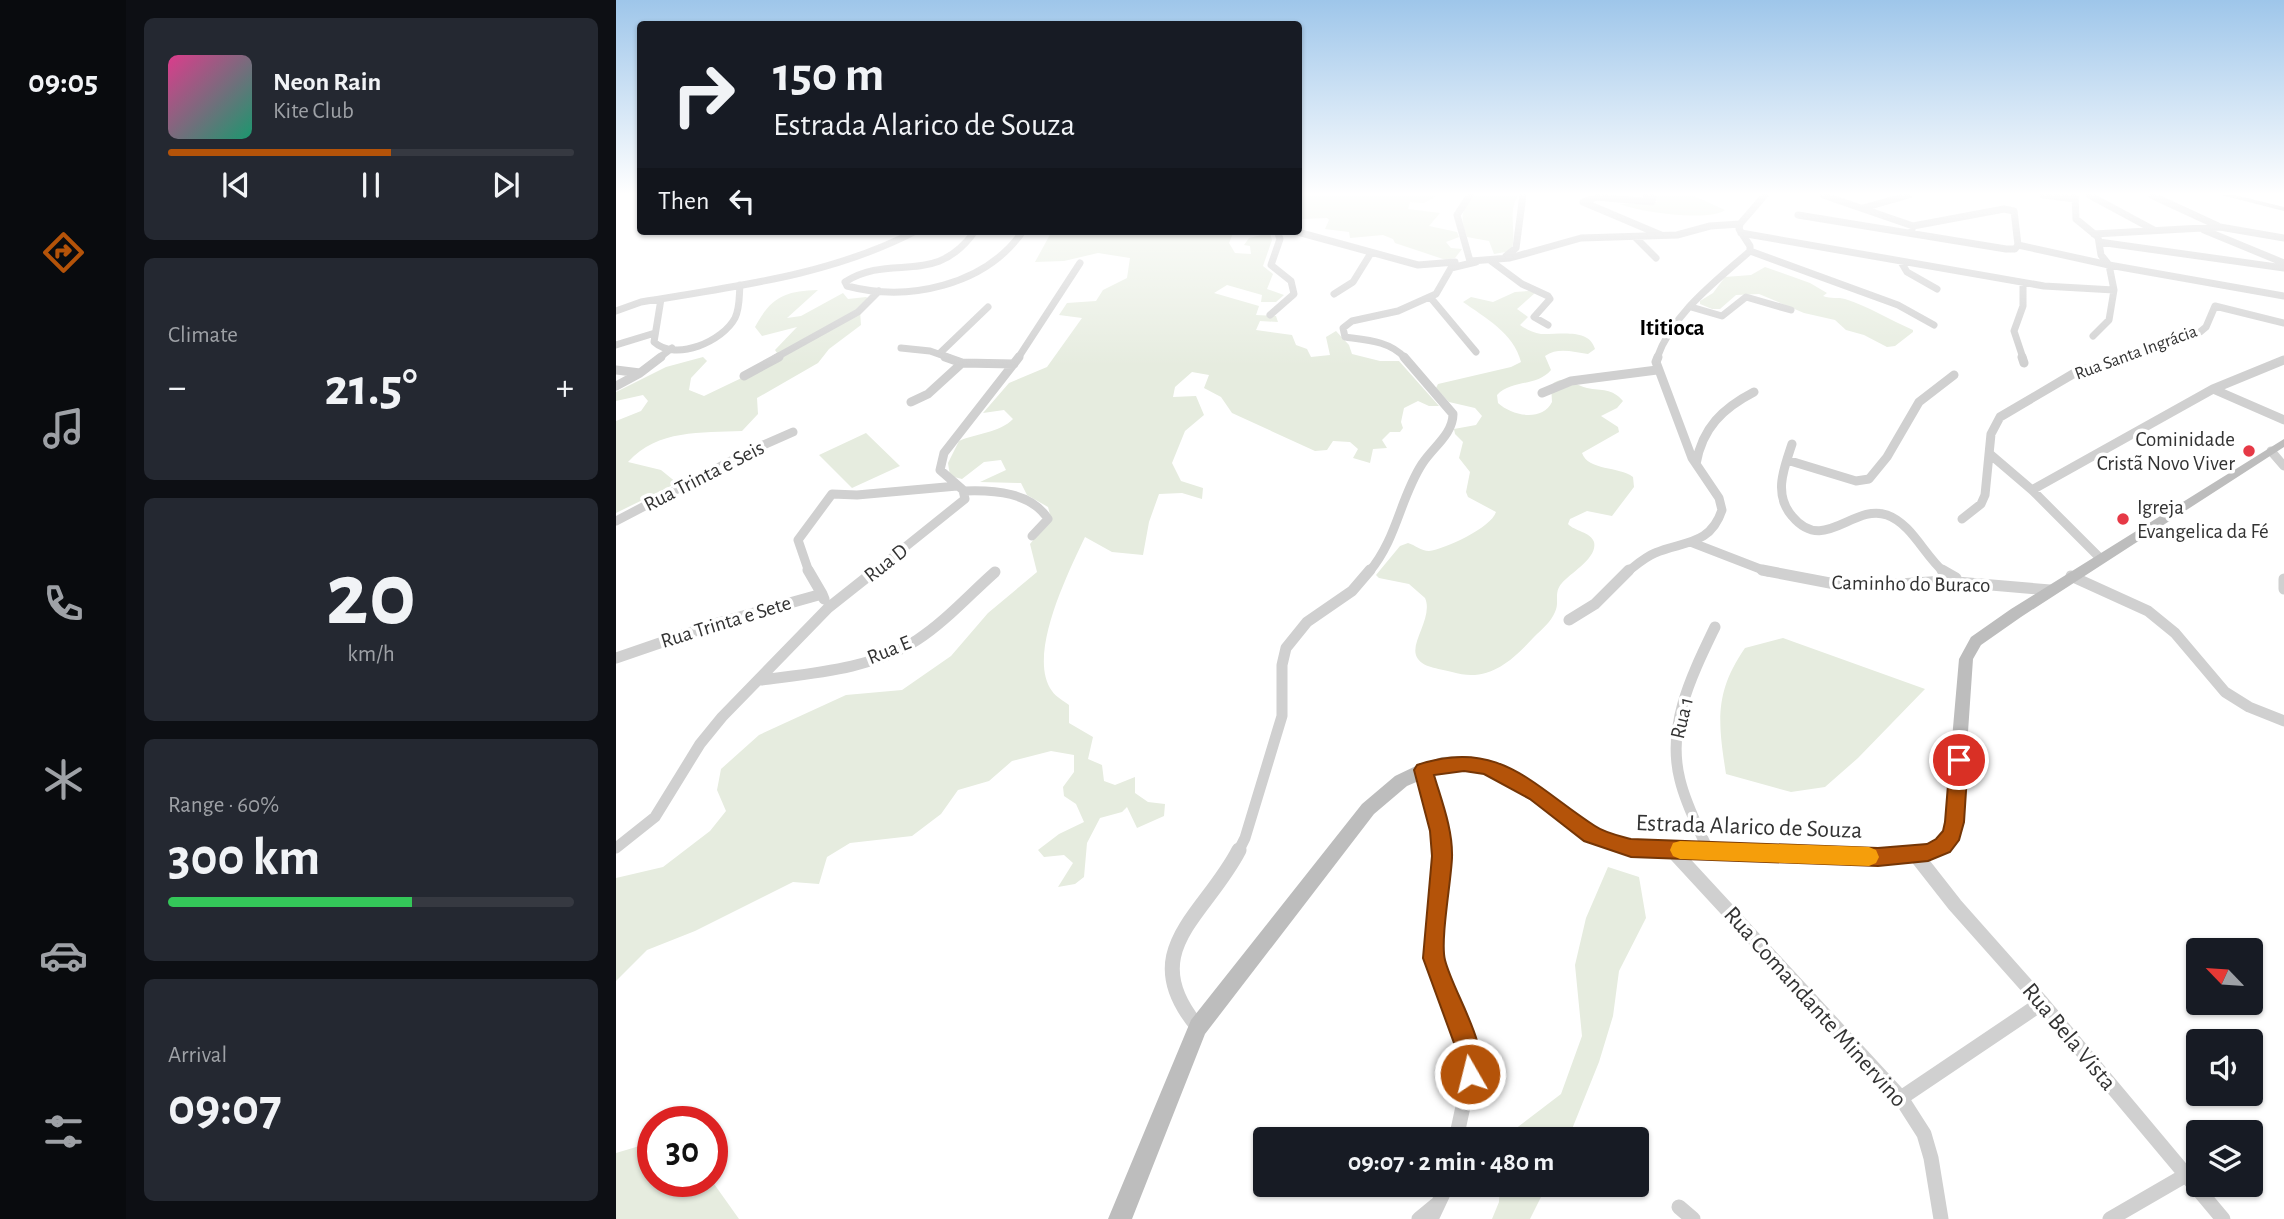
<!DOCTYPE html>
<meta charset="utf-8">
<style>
body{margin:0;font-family:"Alegreya Sans",sans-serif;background:#242831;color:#f1f3f6;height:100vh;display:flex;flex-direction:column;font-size:26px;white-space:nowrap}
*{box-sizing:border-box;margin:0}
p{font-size:23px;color:#9ea1a6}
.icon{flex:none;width:38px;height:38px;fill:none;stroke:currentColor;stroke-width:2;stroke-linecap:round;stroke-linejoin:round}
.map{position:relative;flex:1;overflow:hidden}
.sheet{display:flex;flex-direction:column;gap:18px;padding:18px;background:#0d0f14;width:490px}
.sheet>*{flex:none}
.hud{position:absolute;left:21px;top:21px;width:665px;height:214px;border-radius:7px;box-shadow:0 2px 5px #0004;background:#171b24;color:#f1f3f6;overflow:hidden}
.needle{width:46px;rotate:295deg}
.buttons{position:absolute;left:1570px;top:938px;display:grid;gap:14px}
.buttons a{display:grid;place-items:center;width:77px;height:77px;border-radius:7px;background:#171b24;box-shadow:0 2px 5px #0004;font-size:35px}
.speed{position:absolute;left:21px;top:1106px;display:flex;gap:14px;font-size:35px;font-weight:700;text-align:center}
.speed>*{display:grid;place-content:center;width:91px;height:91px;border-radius:50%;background:#171b24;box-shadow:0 2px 5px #0004;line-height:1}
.speed .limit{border:10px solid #d22;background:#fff;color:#111}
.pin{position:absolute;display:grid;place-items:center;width:60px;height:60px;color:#fff;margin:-30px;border:4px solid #fff;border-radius:50%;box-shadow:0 2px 7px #0007}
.me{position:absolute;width:77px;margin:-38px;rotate:352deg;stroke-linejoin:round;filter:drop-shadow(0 0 5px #0008)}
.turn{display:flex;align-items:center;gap:24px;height:147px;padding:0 21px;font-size:32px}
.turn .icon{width:91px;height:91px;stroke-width:2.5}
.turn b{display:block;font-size:49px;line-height:60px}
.then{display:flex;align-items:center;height:66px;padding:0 21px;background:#0003;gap:14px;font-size:26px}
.big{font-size:52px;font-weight:700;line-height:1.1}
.sheet .widget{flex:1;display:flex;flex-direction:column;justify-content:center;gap:10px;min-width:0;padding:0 24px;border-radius:10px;background:#242831}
.sheet .dial{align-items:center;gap:0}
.dial b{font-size:91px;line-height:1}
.song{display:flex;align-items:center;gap:21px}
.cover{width:84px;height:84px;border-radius:10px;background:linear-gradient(135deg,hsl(330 70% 55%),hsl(160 70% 35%))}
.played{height:7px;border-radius:4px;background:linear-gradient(90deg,#b45309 55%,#363941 55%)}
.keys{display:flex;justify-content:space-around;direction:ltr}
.heat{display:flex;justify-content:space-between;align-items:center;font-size:38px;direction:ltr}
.charge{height:10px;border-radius:5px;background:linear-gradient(90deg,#34c759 60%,#363941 0)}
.trip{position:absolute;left:637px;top:1127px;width:396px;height:70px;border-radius:7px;background:#171b24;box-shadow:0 2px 5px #0004;font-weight:700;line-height:70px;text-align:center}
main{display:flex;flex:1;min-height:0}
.dock{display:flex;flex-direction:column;width:126px;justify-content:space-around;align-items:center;background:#090b0e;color:#9ea1a6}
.dock .icon{width:49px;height:49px}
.dock .on{color:#b45309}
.dock b{font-size:32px;color:#f1f3f6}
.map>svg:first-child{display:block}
.green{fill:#e6ecdf}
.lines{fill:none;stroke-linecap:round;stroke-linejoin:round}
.street-far3{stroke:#d0d0d0;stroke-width:7}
.street-far2{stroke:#d0d0d0;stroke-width:9}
.street-far1{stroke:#d0d0d0;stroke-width:11}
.street{stroke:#d0d0d0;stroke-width:15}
.secondary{fill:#bdbdbd;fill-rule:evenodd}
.route{fill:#b45309;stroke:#753606;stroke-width:2}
.slow{fill:#f59e0b}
.poi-dot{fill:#e63946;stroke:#fff;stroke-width:2.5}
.labels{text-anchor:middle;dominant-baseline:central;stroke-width:7;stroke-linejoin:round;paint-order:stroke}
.far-street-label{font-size:18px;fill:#333;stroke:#fff}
.poi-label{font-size:21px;fill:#333;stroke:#fff;text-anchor:end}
.street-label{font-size:21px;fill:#333;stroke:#fff}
.far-district-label{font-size:23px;font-weight:bold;fill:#000;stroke:#fff}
.near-street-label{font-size:24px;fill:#333;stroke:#fff}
</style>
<main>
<nav class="dock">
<b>09:05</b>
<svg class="icon on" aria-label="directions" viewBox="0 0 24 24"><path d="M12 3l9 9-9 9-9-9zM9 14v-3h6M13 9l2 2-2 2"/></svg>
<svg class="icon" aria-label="music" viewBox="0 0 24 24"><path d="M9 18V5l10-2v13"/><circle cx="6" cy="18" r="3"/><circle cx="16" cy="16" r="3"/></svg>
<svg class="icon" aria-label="phone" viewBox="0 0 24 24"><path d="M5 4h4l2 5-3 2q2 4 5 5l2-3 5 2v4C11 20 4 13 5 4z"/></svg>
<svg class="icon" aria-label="climate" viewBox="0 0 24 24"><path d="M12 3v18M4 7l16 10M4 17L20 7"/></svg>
<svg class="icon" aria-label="car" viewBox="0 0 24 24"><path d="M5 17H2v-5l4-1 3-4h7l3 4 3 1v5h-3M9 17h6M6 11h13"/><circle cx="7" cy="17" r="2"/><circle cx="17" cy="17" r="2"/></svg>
<svg class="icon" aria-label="filters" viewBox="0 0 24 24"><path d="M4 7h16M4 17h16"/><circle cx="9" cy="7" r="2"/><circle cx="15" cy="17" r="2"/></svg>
</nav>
<section class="sheet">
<div class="widget">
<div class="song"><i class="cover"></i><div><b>Neon Rain</b><p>Kite Club</p></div></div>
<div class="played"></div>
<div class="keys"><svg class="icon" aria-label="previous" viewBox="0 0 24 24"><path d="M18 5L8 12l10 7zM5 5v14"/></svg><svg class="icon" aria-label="pause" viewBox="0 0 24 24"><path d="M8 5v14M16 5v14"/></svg><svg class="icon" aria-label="next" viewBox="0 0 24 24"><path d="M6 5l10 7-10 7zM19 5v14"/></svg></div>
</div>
<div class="widget"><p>Climate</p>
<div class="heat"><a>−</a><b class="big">21.5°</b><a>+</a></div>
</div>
<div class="widget dial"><b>20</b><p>km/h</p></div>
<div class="widget"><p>Range · 60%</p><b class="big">300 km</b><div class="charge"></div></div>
<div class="widget"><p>Arrival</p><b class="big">09:07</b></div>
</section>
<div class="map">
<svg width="1668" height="1219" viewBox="0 0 1668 1219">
<rect width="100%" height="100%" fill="#fff"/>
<path class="green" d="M683,195H823L808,203L794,202L792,209L824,213L813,226L841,232L843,237L830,242L835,248L846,249L839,258L830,260L779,243L777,239L767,235L734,238L733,232L709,229L713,220L711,218L683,219Z
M857,195H903C890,211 902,233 895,251L878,254L873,241L851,237C844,217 845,212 857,195Z
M1034,195H1076L1109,210C1094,222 1022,212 1004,204L1042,202Z
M436,231H618L613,243L619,253L635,254L634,246L628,245L633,238L654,233L656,240L647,266L657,274L651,289L668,295L660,302H645L646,295L611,285L598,293L643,306L640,315L660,316L662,322L644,321L640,330L676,335L680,345L691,349L695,357L714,355L710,337L720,331L733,345L736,354L764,361H783L823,406H813L802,401L788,408L785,422L787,428L784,432H774L766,440L771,448L757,449L754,463L737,458L742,449L734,442L717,441L711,450L699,451L616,413L605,397L588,388L593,375L576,372L559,387L557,397L580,396L588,415L569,431L556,463L565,481L587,488L586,499L566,493L543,494L533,522L527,555L496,552L469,537C453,571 410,656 436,691C440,697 448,701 453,705V723L477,737L472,759L486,765L488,781L499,785L519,777V793L532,802L549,804L548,816L521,828L511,807L506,812L484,818L471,843L468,877L459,884L442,887L457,863L448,855L428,857L422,850L443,834L468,822L460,804L448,796L447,787L458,772V755L435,751L396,761L373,781L342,790L325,814L296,836L234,843L211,857L203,884L177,882L79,931L31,950L0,981V878L47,867L94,831L110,811L101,790L105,769L143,735L230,695L286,690L335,656L372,613L421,572L414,544L435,518L432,507L411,495L405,483L364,482L390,470L385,460L368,462L346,479L334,476L332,463L343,441C361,433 383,433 397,419L388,410L367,413L393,383L431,367L466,318L443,315L451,303L480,301L487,290L511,278L514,258L482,253L448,261L419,262Z
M1149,267L1194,283L1211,293L1207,296C1215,299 1222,297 1229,299C1252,306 1274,320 1297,330V332L1279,346L1271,347L1248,335L1230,330L1219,320L1188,313L1143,294L1120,295L1104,309H1096L1084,304V301L1097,293L1109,277L1135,275Z
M202,290L171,318L185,316L227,293L232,299L250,297L254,299L244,311L245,325L213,349L202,363L141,398L142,414L126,431C85,433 42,429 12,462L45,470L61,483L0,513V421L25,411L32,401L27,395L0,401V392L50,367L87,357L91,361L75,378L73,390L88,396L165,359L159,350L181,327L146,336L139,327C155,297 169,291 202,290Z
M913,291L919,293L901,309L912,317L904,325C910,329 917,333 925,334C941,335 973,327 979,349L972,354C957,352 942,347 929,356L935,370C921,387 896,379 881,395L882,403C896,416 926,422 936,402L935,385C949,373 957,385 971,388C986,391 996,388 1007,401L1001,408L985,416L1002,427L1003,432L966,453C972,471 1003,466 1017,477L1018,487L996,516L971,511L954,519L952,524C958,531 975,532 978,542C982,558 954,573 946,583C937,593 944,602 939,612C935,622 926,629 918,637C895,662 872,683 836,672C826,669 808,668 802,659C791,645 818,618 809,598L793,584L763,578L760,575L784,546L792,543C799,545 805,551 813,551C829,549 875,528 880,512L852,497L850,492L854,472L843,458L847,442L839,434L838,429L860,425L866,416L859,408L833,402L820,388L822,384L895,367L905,362C898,333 868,317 847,302L855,297L877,302L899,292Z
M250,433L284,466L236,488L203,455Z
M1167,638L1309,689L1242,758L1209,787L1175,792L1110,774C1102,722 1098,693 1129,648Z
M992,867L1023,877L1030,918L1003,971L997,1016L983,1062L952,1139H886L945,1094L966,1036L959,965L970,918Z
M37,1142V1181H96L123,1219H0V1153Z
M884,1185H931L914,1219H876L883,1202Z"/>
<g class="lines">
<path class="street-far3" d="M854,195L841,215L854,261
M1030,195L1037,198L1036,202L981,197L967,202L1045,235
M1207,195L1297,226L1295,233
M1427,195L1459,199
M1459,195L1460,219L1482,237L1485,255L1493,265L1498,290L1493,320L1477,336
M1473,195L1538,230
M1535,195L1602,226
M1247,208L1293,195
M1182,215L1390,249H1399L1402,245
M1297,226L1388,209L1398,211L1402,245
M1588,230L1668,263
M359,231C319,288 276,252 229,282L231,286C292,302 369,286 407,231
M678,231L802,265L839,262
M1125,233L1428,286L1498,290
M1478,234L1604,227L1668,238
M1020,238L1040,258
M1483,242L1668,268
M1402,245L1493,265L1668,296
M1134,251L1282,305L1318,325
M890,256L900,248L907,195
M855,261L894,258L965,238L1061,235L1094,226L1124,224
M875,261L906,284L932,296L934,299L918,317L932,325
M1285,262L1291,272L1321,289
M718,294L737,282L755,253
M814,297L860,352
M45,299L38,342C60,362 107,341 119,318C124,308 123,296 124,285
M1075,307L1106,316L1130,297L1175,310
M0,311L25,302C120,286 213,276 300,231
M654,315L678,294L675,281L655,265L664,239L661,231
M0,345L39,333
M285,348L314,351L334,358
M323,354L372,307
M43,358L56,348
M159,358L242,312L263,291
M402,358L464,263
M789,358C774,341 751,340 729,337L727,328L736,321L782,311L820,294L835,268L860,262
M1041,358C1057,313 1099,282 1134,251V246L1123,229L1124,224L1149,195
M1407,358L1398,331L1407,306V283
M1512,358L1584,332L1590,327L1599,306L1668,323"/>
<path class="street-far2" d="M329,357L346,363L398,364
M1406,357L1408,363
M0,370L24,373
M128,376L163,357
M0,386L24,373L45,357
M1597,389L1668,420
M926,393L955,381L1041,370
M295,402L312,394L346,363
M1176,444C1168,468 1157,494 1176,516C1208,555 1237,503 1271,515C1296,524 1308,555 1328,572
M1655,451L1668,466
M1375,455L1416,490L1484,558
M1171,460L1240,481L1253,479L1271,457L1303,402L1338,375
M1080,464C1086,428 1107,408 1138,392
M1416,490L1597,389L1668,360
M349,491C378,490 415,492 432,519L416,536
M1346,519L1365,504L1369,495L1375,434L1384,417L1462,371L1517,357
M0,521L136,450L177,432
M1077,543L1152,572
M193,572L182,540L216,494L241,495L341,486
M258,572L349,499L347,490L324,470L328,453L403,357
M753,572C781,539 784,498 806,464C817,447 837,434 837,414L788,357
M1011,572C1019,566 1029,557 1039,553C1067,541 1094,546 1106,510L1103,498L1076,458L1040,362L1042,357"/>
<path class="street-far1" d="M192,570L206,594
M1146,570L1219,584L1252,586L1329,581L1434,590
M1326,570L1340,578
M1455,576L1532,611L1559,633L1609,692L1633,707L1668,721
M1668,579V589
M953,620L979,604L1013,570
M0,658L102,623L206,594L208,599
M145,680C197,673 256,669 301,640C329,622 354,594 379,572
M808,770L824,831L826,852
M0,848L39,817L84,744L106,717L212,608L260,570
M1055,849L1058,852
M1092,850C1082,827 1070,805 1064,780C1050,726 1076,675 1099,627
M622,852L629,838L666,716V665L670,648L691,622L736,591L754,570"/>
<path class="street" d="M826,850L818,958L854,1054V1074L840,1139
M1056,850L1285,1098L1308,1134L1315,1158L1325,1219
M1299,854L1339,905L1426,1003L1607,1219
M582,1027C518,951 589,916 623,850
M1285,1098L1426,1003
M1063,1207L1077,1219
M803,1219L820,1205
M815,1219L831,1185
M1494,1219L1570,1175"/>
<path class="secondary" d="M1605,195H1619L1668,207V211Z
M1668,439V447L1405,617L1365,645L1357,659L1345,834L1333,850L1318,858L1261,865L1015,856L969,840L889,782L868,773L848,770L826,771L791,786L758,814L589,1034L516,1219H492L575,1020L746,804L779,776L802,765L826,757L848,756L870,760L901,772L981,829L1015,840L1261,849L1310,844L1321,840L1328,831L1343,659L1355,637L1395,609Z"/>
</g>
<linearGradient id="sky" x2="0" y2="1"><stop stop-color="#9ec6ea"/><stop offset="0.53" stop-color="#fff"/><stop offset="1" stop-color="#fff" stop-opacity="0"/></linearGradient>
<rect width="1668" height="366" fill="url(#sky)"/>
<path class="route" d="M1343,752L1349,754L1352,760L1348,822L1343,840L1334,852L1312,861L1262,866L1015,857L968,841L914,799L868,774L848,771L818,775C826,802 837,830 836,858C835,882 824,941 829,960C838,995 876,1048 862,1082L854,1086L845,1082L842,1074V1054L807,958L816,856L814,831L798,770L801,765C883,737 917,786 979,826C989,833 1003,836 1015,839L1262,848L1311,844L1320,839L1327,831L1329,822L1334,760L1336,754Z"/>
<path class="slow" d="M1064,841L1253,847L1260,850L1263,857L1260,863L1253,866L1064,859L1057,856L1054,850L1057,843Z"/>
<g class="poi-dot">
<circle cx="1633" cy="451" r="7"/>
<circle cx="1507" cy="519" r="7"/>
</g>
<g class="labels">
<g class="far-street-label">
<text transform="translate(1520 353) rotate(-20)">Rua Santa Ingrácia</text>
</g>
<g class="poi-label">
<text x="1619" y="439">Cominidade<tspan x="1619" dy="24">Cristã Novo Viver</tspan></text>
<text x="1521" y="507" text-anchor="start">Igreja<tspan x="1521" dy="24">Evangelica da Fé</tspan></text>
</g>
<g class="street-label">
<text transform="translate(88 476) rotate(-27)">Rua Trinta e Seis</text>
<text transform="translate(270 563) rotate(-38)">Rua D</text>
<text transform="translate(1295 584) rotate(1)">Caminho do Buraco</text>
<text transform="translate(110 622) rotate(-17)">Rua Trinta e Sete</text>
<text transform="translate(273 650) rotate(-22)">Rua E</text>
<text transform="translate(1066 718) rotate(-77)">Rua 1</text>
</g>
<g class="far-district-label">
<text x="1056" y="328">Ititioca</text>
</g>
<g class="near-street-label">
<text transform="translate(1133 827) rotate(2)">Estrada Alarico de Souza</text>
<text transform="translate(1199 1007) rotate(48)">Rua Comandante Minervino</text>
<text transform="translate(1453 1037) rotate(50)">Rua Bela Vista</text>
</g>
</g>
</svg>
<div class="buttons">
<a><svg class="needle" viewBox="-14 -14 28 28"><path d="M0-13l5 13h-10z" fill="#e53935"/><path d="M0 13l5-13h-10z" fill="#9ea1a6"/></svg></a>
<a><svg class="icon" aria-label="sound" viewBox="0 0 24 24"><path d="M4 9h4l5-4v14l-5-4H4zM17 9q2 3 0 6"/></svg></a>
<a><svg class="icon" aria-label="layers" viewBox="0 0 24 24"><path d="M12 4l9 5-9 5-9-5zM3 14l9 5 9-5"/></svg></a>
</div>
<div class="speed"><div class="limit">30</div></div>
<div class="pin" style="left:1343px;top:760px;background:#d93025"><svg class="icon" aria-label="arrive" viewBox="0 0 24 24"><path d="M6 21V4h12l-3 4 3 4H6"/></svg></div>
<svg class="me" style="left:854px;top:1074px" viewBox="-20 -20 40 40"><circle r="17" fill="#b45309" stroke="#fff" stroke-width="3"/><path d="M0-11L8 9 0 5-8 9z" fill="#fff"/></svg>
<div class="trip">09:07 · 2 min · 480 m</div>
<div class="hud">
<div class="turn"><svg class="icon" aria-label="right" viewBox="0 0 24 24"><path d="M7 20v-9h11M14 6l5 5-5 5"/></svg><div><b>150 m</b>Estrada Alarico de Souza</div></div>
<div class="then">Then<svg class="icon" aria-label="left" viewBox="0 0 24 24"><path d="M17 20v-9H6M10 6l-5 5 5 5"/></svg></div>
</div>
</div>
</main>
